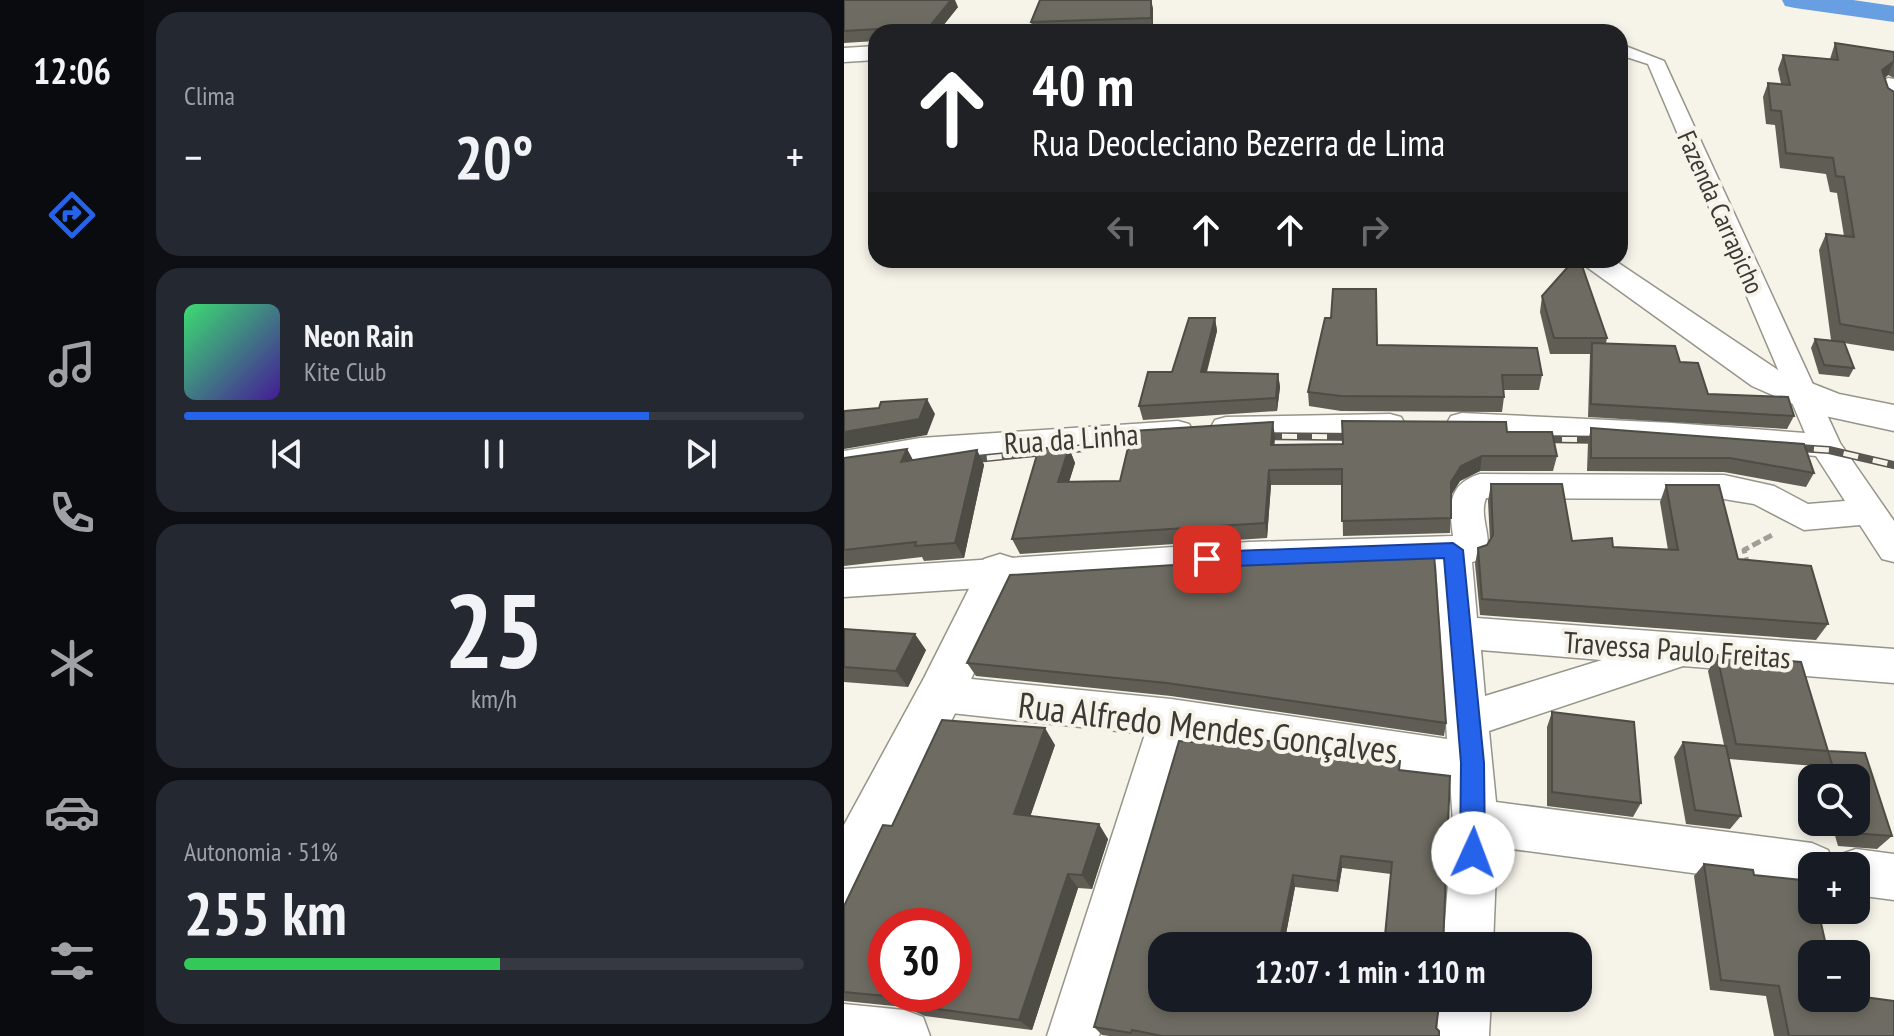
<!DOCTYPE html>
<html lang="pt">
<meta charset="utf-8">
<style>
body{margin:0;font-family:"PT Sans Narrow",sans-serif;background:#242831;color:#f1f3f6;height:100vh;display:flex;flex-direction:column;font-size:30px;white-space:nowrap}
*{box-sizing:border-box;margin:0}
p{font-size:26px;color:#9ea1a6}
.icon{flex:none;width:44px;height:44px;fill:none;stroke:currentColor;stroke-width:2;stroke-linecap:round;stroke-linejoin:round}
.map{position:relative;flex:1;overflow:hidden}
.details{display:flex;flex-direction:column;gap:12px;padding:12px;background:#0d0f14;width:700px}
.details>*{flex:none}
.banner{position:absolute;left:24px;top:24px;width:760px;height:244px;border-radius:24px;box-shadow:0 4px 12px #0003;background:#202124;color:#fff;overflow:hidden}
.controls{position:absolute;left:954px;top:764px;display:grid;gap:16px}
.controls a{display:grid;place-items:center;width:72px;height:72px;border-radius:16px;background:#171b24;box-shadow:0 4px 12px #0003;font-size:40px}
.speed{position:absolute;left:24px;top:908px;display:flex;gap:16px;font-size:40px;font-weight:700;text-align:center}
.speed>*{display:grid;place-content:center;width:104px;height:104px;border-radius:50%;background:#171b24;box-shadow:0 4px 12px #0003;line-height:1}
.speed .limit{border:12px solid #d22;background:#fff;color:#111}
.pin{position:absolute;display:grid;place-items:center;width:68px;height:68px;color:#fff;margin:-34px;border-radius:16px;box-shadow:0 4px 12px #0006}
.me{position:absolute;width:88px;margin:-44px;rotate:2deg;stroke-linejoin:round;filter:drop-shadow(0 0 6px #0008)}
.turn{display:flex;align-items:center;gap:28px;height:168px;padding:0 32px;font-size:36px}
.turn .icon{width:104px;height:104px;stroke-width:2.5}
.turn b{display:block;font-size:56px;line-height:68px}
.lanes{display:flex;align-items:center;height:76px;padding:0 32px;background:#0003;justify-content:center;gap:40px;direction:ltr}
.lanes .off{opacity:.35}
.big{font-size:60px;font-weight:800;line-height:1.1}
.details .card{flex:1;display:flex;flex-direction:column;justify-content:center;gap:12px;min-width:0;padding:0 28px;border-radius:24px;background:#242831}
.details .dial{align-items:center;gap:0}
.dial b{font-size:104px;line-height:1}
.song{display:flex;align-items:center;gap:24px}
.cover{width:96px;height:96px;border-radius:12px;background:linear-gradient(135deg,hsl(140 70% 55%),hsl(260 70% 35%))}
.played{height:8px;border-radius:4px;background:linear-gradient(90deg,#2563eb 75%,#363941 75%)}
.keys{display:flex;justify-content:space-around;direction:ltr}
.heat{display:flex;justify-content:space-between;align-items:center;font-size:44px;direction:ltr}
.charge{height:12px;border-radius:6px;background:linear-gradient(90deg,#34c759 51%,#363941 0)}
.trip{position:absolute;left:304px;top:932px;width:444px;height:80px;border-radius:24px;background:#171b24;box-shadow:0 4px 12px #0003;font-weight:800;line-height:80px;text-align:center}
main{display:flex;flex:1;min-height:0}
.menu{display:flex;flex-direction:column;width:144px;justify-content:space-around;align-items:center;background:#090b0e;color:#9ea1a6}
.menu .icon{width:56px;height:56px}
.menu .active{color:#2563eb}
.menu b{font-size:36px;color:#f1f3f6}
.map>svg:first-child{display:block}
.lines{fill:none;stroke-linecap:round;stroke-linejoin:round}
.river{fill:#689ee2;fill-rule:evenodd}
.minor-casing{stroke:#97948a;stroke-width:3}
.tertiary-casing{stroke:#97948a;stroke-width:3}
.secondary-casing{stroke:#97948a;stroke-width:3}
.path{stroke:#a09e97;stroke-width:5;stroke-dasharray:9 4;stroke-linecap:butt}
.minor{fill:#fff;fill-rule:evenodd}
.tertiary{fill:#fff;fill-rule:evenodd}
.secondary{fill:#fff;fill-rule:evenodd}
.rail-casing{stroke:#585752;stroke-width:8}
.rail{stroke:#f6f3e9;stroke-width:5;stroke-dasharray:15;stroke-linecap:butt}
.wall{fill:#5f5d54}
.shaded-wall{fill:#4d4c45}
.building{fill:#6e6c62;stroke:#4d4c45;stroke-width:2;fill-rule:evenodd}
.route{fill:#2563eb;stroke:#184099;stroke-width:2}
.labels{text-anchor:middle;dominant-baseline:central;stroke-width:8;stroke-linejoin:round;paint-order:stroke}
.far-street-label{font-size:26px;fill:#3a3935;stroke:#f6f3e9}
.street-label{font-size:30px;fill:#3a3935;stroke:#f6f3e9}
.near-street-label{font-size:36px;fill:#3a3935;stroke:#f6f3e9}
</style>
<main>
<nav class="menu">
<b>12:06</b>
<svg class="icon active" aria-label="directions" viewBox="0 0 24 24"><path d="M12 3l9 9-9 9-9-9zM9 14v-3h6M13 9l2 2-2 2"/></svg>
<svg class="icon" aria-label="music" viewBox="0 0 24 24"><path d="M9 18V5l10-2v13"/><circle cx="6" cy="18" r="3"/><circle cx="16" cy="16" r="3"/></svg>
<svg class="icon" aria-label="phone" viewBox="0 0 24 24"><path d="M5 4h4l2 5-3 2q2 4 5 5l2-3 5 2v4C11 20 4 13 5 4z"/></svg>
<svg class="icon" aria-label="climate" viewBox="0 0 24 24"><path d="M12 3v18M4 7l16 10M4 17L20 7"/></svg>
<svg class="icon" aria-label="car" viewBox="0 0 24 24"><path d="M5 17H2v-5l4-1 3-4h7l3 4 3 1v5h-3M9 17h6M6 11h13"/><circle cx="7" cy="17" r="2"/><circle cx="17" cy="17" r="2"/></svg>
<svg class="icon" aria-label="filters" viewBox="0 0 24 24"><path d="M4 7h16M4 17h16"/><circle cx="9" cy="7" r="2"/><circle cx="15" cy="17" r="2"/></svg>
</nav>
<section class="details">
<div class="card"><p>Clima</p>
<div class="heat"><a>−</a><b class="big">20°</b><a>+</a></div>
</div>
<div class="card">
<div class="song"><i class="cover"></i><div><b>Neon Rain</b><p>Kite Club</p></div></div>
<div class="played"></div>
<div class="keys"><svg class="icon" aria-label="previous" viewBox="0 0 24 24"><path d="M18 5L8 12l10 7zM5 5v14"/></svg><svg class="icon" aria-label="pause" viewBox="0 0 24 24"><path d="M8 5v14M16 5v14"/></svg><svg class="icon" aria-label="next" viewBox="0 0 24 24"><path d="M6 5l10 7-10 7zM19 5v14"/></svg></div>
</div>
<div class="card dial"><b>25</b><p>km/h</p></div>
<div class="card"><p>Autonomia · 51%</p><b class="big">255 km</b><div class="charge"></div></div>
</section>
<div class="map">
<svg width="1050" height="1036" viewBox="0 0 1050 1036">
<rect width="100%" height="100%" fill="#f6f3e9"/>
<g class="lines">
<path class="river" d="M938,0H1009L1050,6V22L951,8L941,6Z"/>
<g class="minor-casing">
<path id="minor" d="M776,44L820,61L996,443L1050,521V562L1038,559L1016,525L960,530L910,504L880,499L642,498C634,518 651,539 640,559L628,562L633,618L1050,649V683L839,666L645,731L652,802L968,843L984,850L991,866L995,855L1012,849L1050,854V900L1012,895V866H968V889L653,847L649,946H599L609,822L606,780L342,739L255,1036H203L301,734L98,712L84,707L78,694L84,681L98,676L327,699L603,739L592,564L405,570L0,597V569L405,542L609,536C605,507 603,484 636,474L880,475L930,486L964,504L1001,501L972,456L828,443L618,433L607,430L603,423L607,416L618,413L828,423L961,433L804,64L776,55ZM637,650L758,660L641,696Z
M1044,78L1050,79V108L1041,102L1035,83Z
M546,414L557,417L561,424L557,431L382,437L371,434L367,427L371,420L382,417Z
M334,421L345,424L349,431L345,438L76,460L0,473V451L76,438Z
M595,998H647L645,1036H593Z
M0,1004L60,1010L79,1017L86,1036H0Z"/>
</g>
<g class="tertiary-casing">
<path id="tertiary" d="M156,554L172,559L178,571L21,904L0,912V825L80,678L140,559Z"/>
</g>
<g class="secondary-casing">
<path id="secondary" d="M32,46V60L0,62V48Z
M733,260H770L934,370L995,394L1050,405V431L972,414L908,386Z"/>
</g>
<path class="path" d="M904,566L900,550L930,534"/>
<use href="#minor" class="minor"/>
<use href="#tertiary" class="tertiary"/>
<use href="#secondary" class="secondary"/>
<g class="rail-casing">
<path id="rail" d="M408,436L520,437
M688,439L768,440
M940,447L985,450L1050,465
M113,461L308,441"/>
</g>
<use href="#rail" class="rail"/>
</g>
<path class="wall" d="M0,0L114,7L94,32H32V41L0,43Z
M196,0H307L309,31L189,32L187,22Z
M991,43L1050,52V78L1044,75L1041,78L1044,88L1050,92V351L1000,343L1010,368L1005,377L975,374L967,348L971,339L987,340L975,250L982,234L1000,236L993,193L986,192L982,174L936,168L931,125L922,124L919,97L924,83L937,84L934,69L939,55L986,59Z
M698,296L763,338L762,343L836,362L864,394L950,416L943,429L744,417L746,354H706L696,312Z
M371,318L373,331L363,372L434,374L436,387L433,411L299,420L295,406L328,372Z
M533,345L698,375L695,390H659L660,397L658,412L497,411L465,406L464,392Z
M747,428L970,473L962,487L880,472L743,471L744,442Z
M663,432L713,456L709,471H636L616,481L607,495L606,533L499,536L498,485H427L423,538L176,554L168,539L225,448L231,463L225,482L276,481L431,437L430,445L499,444Z
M63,449L69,460L133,450L140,465L120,558L80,561L78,557L0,566V458Z
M647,484L728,541L769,547L824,550L816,502L822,485L894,559L984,624L972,640L636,615L631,564L634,548L643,545L646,541L644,501Z
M471,561L602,723L600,736L327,696L132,676L123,663Z
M0,629L82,650L64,687L0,682Z
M873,655L957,662L984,751L1021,753L1048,836L1033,849L994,846L987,822H1012V778H975L971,766L885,759L897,816L886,829L842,824L830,757L839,742L880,745L864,671Z
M708,712L797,803L789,817L703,806V727Z
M211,745L186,816L264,839L248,889L234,888L188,1030L81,1016L60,1007L0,1001V906L48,826Z
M397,746L556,761L547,874L498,868L494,892L451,887L442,934L592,1028L595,1036H265L258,1035L250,1027Z
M860,864L910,875L968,998L1050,1036H930L922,996L866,990L850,876Z"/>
<path class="shaded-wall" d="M107,0H111L114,7L94,32H88L86,26Z
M307,0L309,8V31L307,18Z
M1050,61L1044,75L1032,84L1038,70Z
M371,318L373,331L359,385L357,372Z
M434,374L436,387L433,411L432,398Z
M83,399L91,414L83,435L0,449V432Z
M429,422L431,437L429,461L427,445Z
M225,448L231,463L220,498L214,482Z
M63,449L71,464L57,462Z
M133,450L140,465L120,558L111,543Z
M638,456L636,471L616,481L606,497L607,482L617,466Z
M425,470L427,485L423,538L421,523Z
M71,634L82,650L64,687L52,671Z
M201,728L211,745L182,829L170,814Z
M255,824L264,839L248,889L238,875Z
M497,856L498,868L494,892L493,881Z
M224,874L234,888L188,1030L175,1020Z
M449,875L451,887L440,944L437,934Z"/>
<path class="building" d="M0,0H107L86,26L0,31Z
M196,0H307V18L187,22Z
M991,43L1050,52V61L1038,70L1044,88L1050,92V333L996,324L982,234L1010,237L1000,177L992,176L989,158L942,153L937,111L927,110L924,83L946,85L939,55L994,60Z
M730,260H736L763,338H710L698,296Z
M489,289H532L533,345L693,348L698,375H658L660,397L497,396L464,392L481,318H487Z
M345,318H371L357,372L434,374L432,398L295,406L304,372H328Z
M971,339L1000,342L1010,368L980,365Z
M748,343L831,346L836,362L854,363L864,394L944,397L950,416L747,404Z
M83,399L75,419L0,432V411L35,408L37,402Z
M498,421L662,422L663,432H708L713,456H638L617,466L607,482V518L498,521V469L425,470L421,523L168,539L195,448H225L214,482L276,481L288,431L429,422L427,445L499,444Z
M747,428L960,444L970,473L886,458H747Z
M63,449L57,462L133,450L111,543L71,546L72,542L0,550V458Z
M647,484H718L728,541L768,538L769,547L834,550L822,485H875L894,559L967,566L984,624L638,599L634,548L643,545L649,535Z
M590,553L602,723L323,683L123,663L166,575L446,558L471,561L472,557Z
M0,629L71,634L52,671L0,667Z
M873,655L957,662L984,751L1021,753L1048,836L1008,833L1005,822H1012V778H992L984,751L892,744Z
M708,712L790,722L797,803L708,792Z
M98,720L201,728L170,814L255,824L238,875L224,874L175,1020L64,1005L42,996L0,992V906L39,825L48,826ZM42,926H110V994H42Z
M398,737L556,761L555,770L606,776L599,946H540L548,862L497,856L493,881L449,875L437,934L532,946H318V998H596L592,1028L595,1031V1036H318L288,1030L287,1033L250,1027L335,741L397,746Z
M839,742L882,746L897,816L851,810Z
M860,864L909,870L910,875L967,881L968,910H974L984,954H968V998H1012V996L1050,1001V1036H945L935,986L877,980Z"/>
<path class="route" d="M609,543L619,550L640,763L641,853L638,861L629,865L620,861L616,853L617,763L600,558L363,567L353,559L363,552Z"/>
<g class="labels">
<g class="far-street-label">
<text transform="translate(877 212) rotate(66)">Fazenda Carrapicho</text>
</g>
<g class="street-label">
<text transform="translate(227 438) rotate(-4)">Rua da Linha</text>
<text transform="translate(833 649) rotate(4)">Travessa Paulo Freitas</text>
</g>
<g class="near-street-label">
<text transform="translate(364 727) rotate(7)">Rua Alfredo Mendes Gonçalves</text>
</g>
</g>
</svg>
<div class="controls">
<a><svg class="icon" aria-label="search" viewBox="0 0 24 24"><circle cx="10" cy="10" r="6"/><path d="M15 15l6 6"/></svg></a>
<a>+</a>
<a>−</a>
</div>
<div class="speed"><div class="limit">30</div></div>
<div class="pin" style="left:363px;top:559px;background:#d93025"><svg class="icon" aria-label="arrive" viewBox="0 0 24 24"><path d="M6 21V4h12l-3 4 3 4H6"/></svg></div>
<svg class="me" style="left:629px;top:853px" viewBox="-20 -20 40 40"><circle r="19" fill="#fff"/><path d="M0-13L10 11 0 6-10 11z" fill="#2563eb"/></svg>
<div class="trip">12:07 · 1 min · 110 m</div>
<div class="banner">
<div class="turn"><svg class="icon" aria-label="ahead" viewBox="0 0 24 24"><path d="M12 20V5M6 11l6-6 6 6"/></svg><div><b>40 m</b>Rua Deocleciano Bezerra de Lima</div></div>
<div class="lanes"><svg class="icon off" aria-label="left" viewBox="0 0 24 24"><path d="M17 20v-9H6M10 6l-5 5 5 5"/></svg><svg class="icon" aria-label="ahead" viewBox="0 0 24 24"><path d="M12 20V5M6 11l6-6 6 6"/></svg><svg class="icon" aria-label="ahead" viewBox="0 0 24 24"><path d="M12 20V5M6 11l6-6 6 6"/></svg><svg class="icon off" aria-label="right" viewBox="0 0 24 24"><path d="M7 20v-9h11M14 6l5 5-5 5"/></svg></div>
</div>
</div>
</main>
